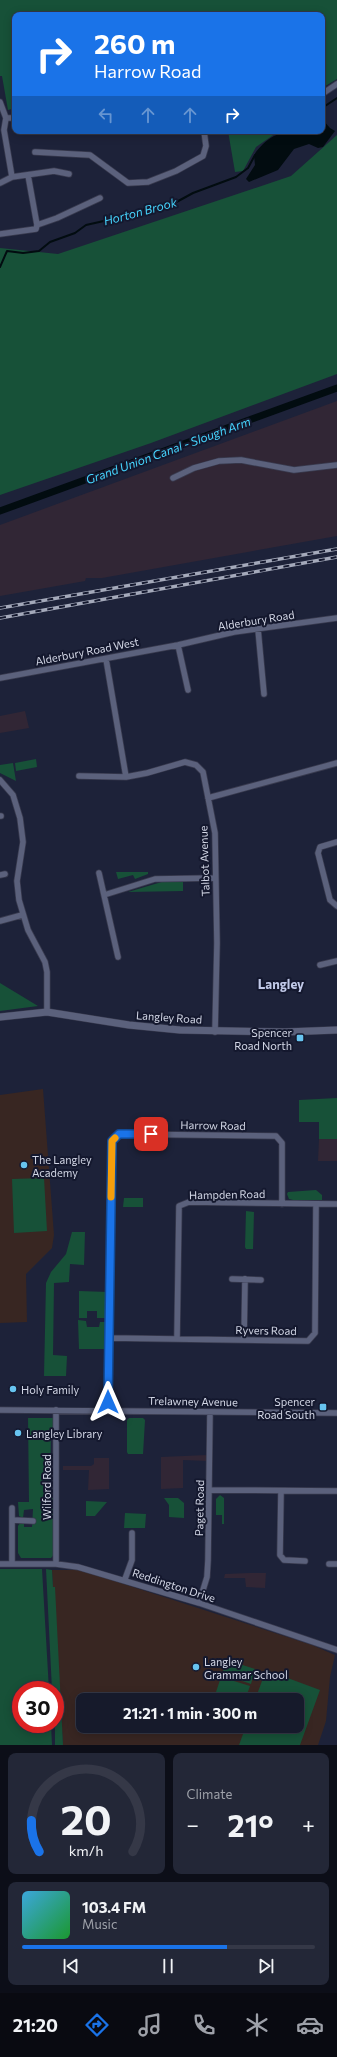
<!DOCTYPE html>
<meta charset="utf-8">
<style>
body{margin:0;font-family:Commissioner,sans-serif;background:#232737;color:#f1f3f6;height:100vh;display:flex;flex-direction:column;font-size:15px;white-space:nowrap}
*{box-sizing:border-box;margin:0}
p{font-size:13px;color:#9ea1a9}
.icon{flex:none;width:22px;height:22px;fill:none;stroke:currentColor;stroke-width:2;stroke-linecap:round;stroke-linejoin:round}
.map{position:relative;height:1745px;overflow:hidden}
.details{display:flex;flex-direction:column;gap:8px;padding:8px;background:#0c0e18;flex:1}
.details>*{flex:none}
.top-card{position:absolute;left:12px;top:12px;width:313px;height:122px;border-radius:8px;box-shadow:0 2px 10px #0003,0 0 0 1px #353847;background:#1a73e8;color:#fff;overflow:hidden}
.speed{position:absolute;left:12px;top:1681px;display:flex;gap:8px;font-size:20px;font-weight:700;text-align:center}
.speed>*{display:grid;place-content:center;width:52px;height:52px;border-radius:50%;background:#161a2b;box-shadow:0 2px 10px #0003,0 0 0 1px #353847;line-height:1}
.speed .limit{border:6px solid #d22;background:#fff;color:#111}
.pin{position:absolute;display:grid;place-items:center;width:34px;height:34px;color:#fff;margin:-17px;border-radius:8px;box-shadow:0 2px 6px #0006}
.me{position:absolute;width:44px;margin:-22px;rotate:0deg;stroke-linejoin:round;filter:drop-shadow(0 0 3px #0008)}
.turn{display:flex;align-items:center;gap:14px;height:84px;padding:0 16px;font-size:18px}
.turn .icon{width:52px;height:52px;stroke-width:2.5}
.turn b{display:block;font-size:28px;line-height:34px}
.lanes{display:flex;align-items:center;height:38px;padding:0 16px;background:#0003;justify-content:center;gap:20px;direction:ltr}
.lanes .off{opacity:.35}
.big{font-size:30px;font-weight:700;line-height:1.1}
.details .tile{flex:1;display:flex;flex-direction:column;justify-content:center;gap:6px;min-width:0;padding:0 14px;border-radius:8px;background:#232737}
.details .dial{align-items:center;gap:0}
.dial svg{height:104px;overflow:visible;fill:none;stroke:#353847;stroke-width:7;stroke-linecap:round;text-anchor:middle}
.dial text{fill:#f1f3f6;stroke:none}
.song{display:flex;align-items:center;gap:12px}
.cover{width:48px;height:48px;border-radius:6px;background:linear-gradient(135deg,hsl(200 70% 55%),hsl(130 70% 35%))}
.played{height:4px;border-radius:2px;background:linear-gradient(90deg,#1a73e8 70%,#353847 70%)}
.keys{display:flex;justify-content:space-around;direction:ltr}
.heat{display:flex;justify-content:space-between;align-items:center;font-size:22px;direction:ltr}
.details .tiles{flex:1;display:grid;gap:8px;grid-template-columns:1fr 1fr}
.tile:last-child{grid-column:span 2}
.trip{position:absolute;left:76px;top:1693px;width:228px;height:40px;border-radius:8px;background:#161a2b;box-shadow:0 2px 10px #0003,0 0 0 1px #353847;font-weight:700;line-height:40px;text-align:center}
.tabs{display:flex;height:64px;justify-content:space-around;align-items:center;background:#090a11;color:#9ea1a9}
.tabs .icon{width:28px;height:28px}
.tabs .selected{color:#1a73e8}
.tabs b{font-size:18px;color:#f1f3f6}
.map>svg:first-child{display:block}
.industrial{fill:#312635}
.education{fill:#382622;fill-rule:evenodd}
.green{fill:#175138}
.water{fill:#020c10}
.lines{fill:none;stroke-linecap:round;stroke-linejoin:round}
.stream{stroke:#020c10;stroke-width:2}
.canal{stroke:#020c10;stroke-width:7}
.minor-casing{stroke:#393b4f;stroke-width:7}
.tertiary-casing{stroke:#393b4f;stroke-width:8}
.minor{stroke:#5b617c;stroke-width:5.5}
.tertiary{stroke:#5b617c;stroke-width:7}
.rail-casing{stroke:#a4a9ba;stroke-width:3.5}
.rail{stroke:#14182e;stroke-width:2;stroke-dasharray:6;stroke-linecap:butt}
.route-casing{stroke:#114b97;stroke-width:10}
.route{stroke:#1a73e8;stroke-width:7}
.slow{stroke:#f59e0b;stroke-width:7}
.poi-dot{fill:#67c4f0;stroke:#14182e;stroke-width:1.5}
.labels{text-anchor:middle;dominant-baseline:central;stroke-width:4;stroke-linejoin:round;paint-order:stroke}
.street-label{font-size:11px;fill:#d3d7e6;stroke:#14182e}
.poi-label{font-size:11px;fill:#d3d7e6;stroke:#14182e;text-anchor:start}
.water-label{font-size:12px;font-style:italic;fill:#46d5fe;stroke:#14182e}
.quarter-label{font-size:13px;font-weight:bold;fill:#c1c9e8;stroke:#14182e}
</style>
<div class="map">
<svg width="337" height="1745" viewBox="0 0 337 1745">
<rect width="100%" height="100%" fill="#1d2239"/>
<path class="industrial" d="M337,401V536L102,578H86L85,581L0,596V525Z
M25,711L29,728L0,733V716Z
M319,1139H337V1161H318Z
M207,1455L208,1461L183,1460V1488L161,1489V1457Z
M94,1458H109V1489L88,1490L89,1470H63V1466H91L94,1464Z
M250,1573H266L265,1588L246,1587L245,1578H224L225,1574Z"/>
<path class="education" d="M43,1089L54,1235L52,1248L26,1274L27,1322L0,1323V1095Z
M52,1570H79L93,1574L312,1645L335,1655L330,1677L326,1721L318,1745H63ZM83,1700H297V1726H83Z"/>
<path class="green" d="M0,0H337V79L322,88V15H15V108L8,110L2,76H0Z
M228,131H279L256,147L243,171L235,172Z
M337,135V374L151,443L0,495V248L58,254L291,176Z
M36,759L37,767L16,771L15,763Z
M13,763L16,781L0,773V765Z
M116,872H148V874L135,879L133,875L118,879Z
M165,881H183V891L128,892Z
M0,983L38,1006L0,1011Z
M337,1098V1139H319V1122H299V1100Z
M44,1178L47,1231L14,1233L12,1179Z
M316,1190L322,1195V1200H293L289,1199L287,1194L288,1192Z
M124,1198H143V1207H123Z
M246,1211L254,1212L253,1249H246L245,1247Z
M72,1232H85L84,1265L70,1264L69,1282L54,1283L53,1355L67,1356L66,1376H44L46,1283L51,1272L66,1254Z
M79,1291L108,1292V1318H97V1311H87V1318H79Z
M78,1320L86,1321L87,1327H99L100,1322H108L106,1349H79Z
M28,1418H53L54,1428H51L50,1497L55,1499L56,1552L51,1558H21L18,1553V1526L20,1523L24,1522V1527H32L33,1509L24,1510L23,1518L19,1516L18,1502H29Z
M129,1418H143L145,1420L143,1454H128L127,1452V1420Z
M220,1495L224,1498V1524H222V1515H216V1499Z
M164,1498H178L184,1503V1518L169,1517V1505Z
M86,1501L107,1502L95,1516H86Z
M125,1513L146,1514L145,1528H124Z
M0,1569H42L49,1690H21V1724H51L52,1745H0Z
M46,1569L52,1570L53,1587H55L63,1745H55V1690H52Z
M227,1660L255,1669L251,1684L222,1674Z
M266,1670L320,1690L300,1745H239L246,1726H297V1700H255Z
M221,1677L250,1686L245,1700L216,1692Z"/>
<path class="water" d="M322,119L330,128L335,131L323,147L318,148L309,144L294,149L278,170L249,182L246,179L255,165L254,155C273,127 293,131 322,131Z"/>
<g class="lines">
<path class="stream" d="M322,108L337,98
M0,267L7,251L23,253L39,251L50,242L75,233L86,225L135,214L149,207L155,209L171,205L193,193L236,177L248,168L255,155"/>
<path class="canal" d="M0,511L337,388"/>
<g class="minor-casing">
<path id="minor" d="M322,94L337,84
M0,102L6,118H15
M35,152L90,155L128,183L148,182L176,171L203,156L206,146L204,131
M28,175L37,225
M12,177L54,171L69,174
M0,183L12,177L4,130L6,118
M0,234L36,229L37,225L57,218L100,198
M173,478L194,468L219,461L241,460L294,470L337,465
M258,629L264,694
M178,645L188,690
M106,659L126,777
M0,678L178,645L234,632L337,618
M79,776L126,777L147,773L185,762L196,765L203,772L215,833L217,943L215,1032
M0,780L13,795L20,818L23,842L17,881L19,900L28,930L45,962L47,972V1012
M208,798L337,763
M0,816H1
M337,842L320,847L318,853L330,900L337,906
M99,873L118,957
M0,875L5,874
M104,895L155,879L215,878
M0,921L22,915
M320,965L337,961
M232,1279L261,1280
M109,1338L308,1341L315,1333L316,1204
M177,1339L179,1206L189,1202L337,1204
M244,1340L245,1279
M0,1410L337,1413
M108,1410L112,1141L119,1134L276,1136L282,1143V1204
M210,1490L337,1491
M281,1491L280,1555L284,1560L305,1561
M12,1520L33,1521
M0,1564H56L78,1567L199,1603L337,1650
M12,1564V1508
M56,1564V1410
M329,1564H337
M125,1579L132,1560V1533
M199,1603L207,1577L208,1560L210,1412"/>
</g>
<g class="tertiary-casing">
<path id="tertiary" d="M0,1017L47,1012L129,1025L180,1030L285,1032L337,1030"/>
</g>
<use href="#minor" class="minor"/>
<use href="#tertiary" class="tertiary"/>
<g class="rail-casing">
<path id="rail" d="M0,608L337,549
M0,618L337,557"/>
</g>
<use href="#rail" class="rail"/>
</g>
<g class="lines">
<g class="route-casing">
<path id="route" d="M108,1402L112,1141L119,1134H151"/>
</g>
<use href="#route" class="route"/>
<path class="slow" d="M111,1197L112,1141L115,1138"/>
</g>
<g class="poi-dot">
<rect x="296" y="1034" width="8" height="8" rx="2"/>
<circle cx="24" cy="1165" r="4"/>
<circle cx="13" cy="1389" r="4"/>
<rect x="319" y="1403" width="8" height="8" rx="2"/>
<circle cx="18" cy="1433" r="4"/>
<circle cx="196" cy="1667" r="4"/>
</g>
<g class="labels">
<g class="street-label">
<text transform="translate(256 620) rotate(-9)">Alderbury Road</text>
<text transform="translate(87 651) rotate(-11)">Alderbury Road West</text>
<text transform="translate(204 861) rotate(-92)">Talbot Avenue</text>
<text transform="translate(169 1017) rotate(4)">Langley Road</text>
<text transform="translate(213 1125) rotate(1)">Harrow Road</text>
<text transform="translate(227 1194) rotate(-1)">Hampden Road</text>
<text transform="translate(266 1330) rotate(1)">Ryvers Road</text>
<text transform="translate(193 1401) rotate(1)">Trelawney Avenue</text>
<text transform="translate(46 1487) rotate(-90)">Wilford Road</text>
<text transform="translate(199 1508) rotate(-89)">Paget Road</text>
<text transform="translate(174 1585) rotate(18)">Reddington Drive</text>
</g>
<g class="poi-label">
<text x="292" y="1032" text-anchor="end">Spencer<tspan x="292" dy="13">Road North</tspan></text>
<text x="32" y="1159">The Langley<tspan x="32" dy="13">Academy</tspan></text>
<text x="21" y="1389">Holy Family</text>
<text x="315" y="1401" text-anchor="end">Spencer<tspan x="315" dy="13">Road South</tspan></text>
<text x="26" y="1433">Langley Library</text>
<text x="204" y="1661">Langley<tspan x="204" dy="13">Grammar School</tspan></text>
</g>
<g class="water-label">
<text transform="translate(140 211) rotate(-15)">Horton Brook</text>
<text transform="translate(168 450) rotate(-20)">Grand Union Canal - Slough Arm</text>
</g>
<g class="quarter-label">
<text x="281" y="984">Langley</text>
</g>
</g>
</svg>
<div class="speed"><div class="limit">30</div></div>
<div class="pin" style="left:151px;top:1134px;background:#d93025"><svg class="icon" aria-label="arrive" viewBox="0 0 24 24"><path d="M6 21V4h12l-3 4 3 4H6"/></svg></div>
<svg class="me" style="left:108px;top:1402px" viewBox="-20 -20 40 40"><path d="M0-17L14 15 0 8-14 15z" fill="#1a73e8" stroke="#fff" stroke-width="4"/></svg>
<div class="trip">21:21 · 1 min · 300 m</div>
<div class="top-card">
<div class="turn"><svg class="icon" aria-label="right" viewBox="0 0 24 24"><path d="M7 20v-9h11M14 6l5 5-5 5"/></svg><div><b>260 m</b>Harrow Road</div></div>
<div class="lanes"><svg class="icon off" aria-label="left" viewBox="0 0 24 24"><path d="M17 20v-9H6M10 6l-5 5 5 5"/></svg><svg class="icon off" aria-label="ahead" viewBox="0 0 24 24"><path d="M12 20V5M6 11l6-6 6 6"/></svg><svg class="icon off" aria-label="ahead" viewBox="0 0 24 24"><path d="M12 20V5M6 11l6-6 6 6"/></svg><svg class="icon" aria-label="right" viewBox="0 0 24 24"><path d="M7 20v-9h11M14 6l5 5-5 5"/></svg></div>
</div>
</div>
<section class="details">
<div class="tiles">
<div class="tile dial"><svg viewBox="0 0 100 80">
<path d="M14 69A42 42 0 1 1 86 69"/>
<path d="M14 69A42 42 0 0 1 8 45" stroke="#1a73e8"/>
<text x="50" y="56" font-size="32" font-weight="700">20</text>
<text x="50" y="72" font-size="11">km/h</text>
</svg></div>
<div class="tile"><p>Climate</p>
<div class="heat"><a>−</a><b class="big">21°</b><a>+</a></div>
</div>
<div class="tile">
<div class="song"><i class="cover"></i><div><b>103.4 FM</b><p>Music</p></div></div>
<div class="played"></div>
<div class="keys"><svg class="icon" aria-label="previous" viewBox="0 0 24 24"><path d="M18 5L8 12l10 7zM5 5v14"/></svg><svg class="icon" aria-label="pause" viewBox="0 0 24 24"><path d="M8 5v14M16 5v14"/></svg><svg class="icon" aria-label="next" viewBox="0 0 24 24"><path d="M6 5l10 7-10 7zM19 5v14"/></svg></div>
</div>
</div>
</section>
<nav class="tabs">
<b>21:20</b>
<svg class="icon selected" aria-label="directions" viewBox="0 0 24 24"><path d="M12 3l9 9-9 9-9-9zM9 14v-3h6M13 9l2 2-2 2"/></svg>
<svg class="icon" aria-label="music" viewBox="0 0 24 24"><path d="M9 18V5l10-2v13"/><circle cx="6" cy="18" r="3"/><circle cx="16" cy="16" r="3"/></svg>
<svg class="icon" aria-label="phone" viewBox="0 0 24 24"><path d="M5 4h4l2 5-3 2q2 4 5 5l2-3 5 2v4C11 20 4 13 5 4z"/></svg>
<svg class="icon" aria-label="climate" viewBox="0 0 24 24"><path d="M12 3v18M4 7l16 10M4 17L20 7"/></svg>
<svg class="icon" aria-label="car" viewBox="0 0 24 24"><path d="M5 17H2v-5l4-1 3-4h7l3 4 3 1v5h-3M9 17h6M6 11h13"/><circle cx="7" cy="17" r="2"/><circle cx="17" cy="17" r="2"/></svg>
</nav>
